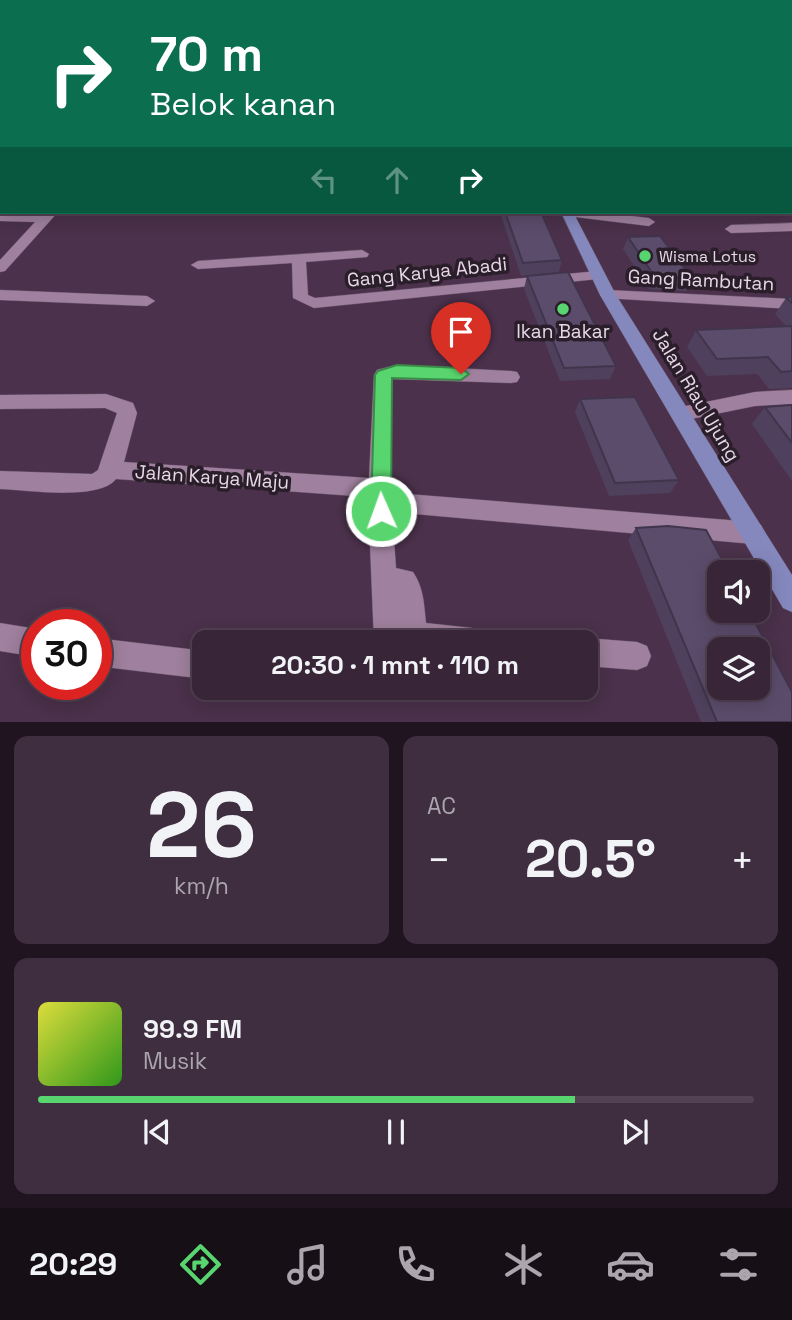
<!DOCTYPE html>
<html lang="id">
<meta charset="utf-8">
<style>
body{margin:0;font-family:"Space Grotesk",sans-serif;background:#3f2d40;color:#f1f3f6;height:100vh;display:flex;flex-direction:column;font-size:26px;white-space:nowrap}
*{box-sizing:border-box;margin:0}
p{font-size:23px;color:#aba5ae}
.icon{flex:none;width:38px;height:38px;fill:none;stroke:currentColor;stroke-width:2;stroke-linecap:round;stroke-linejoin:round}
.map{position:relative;height:722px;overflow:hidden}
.panel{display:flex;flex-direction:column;gap:14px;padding:14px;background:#1f141f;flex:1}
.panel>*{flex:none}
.hud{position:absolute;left:0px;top:0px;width:793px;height:214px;box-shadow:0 4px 18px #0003,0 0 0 2px #524253;background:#0b6e4f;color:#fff;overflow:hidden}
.fabs{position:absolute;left:707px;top:560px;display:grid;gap:14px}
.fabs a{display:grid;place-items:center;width:63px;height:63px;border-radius:14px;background:#382538;box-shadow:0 4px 18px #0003,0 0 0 2px #524253;font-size:35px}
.speed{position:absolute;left:21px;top:609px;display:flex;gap:14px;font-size:35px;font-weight:700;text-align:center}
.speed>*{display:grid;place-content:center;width:91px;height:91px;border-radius:50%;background:#382538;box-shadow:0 4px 18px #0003,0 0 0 2px #524253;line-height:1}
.speed .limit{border:10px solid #d22;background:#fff;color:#111}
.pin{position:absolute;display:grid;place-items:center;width:60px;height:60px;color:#fff;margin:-72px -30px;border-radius:50% 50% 50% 0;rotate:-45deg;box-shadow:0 0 7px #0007}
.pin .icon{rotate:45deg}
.me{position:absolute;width:77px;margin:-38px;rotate:358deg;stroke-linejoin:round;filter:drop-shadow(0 0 5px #0008)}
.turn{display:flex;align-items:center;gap:24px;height:147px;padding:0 35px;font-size:32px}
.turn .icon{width:91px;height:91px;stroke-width:2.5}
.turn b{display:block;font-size:49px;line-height:60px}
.lanes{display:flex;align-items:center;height:66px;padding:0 35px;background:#0003;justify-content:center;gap:35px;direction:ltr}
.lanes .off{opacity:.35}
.big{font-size:52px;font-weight:800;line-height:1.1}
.panel .tile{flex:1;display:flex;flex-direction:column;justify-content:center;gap:10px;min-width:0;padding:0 24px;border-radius:14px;background:#3f2d40}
.panel .dial{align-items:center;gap:0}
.dial b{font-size:91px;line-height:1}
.song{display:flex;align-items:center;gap:21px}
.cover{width:84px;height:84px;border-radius:10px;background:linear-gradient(135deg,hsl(60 70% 55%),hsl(110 70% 35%))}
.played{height:7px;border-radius:4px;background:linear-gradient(90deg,#59d56f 75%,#524253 75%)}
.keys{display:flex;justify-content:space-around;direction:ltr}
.heat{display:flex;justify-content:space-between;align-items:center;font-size:38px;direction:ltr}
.panel .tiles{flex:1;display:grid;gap:14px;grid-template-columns:1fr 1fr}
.tile:last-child{grid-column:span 2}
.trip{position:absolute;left:192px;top:630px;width:406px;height:70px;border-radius:14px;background:#382538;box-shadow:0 4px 18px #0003,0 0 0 2px #524253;font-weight:800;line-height:70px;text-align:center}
.dock{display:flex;height:112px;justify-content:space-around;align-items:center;background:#160f16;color:#aba5ae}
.dock .icon{width:49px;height:49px}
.dock .current{color:#59d56f}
.dock b{font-size:32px;color:#f1f3f6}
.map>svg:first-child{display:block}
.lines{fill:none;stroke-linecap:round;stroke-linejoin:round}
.minor-casing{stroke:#685168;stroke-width:1}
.major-casing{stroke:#685168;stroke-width:1}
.minor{fill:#9f809e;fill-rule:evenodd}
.major{fill:#8588bd;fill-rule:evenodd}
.wall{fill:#4f415d}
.building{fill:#5c4c6c;stroke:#40354c;stroke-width:2;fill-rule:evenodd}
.route{fill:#59d56f;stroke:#3a8a48;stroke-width:2}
.poi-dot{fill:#59d56f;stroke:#2a1e2a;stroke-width:2.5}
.labels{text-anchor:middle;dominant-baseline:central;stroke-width:7;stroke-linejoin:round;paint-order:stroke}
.far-poi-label{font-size:16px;fill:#e7d7e7;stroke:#2a1e2a;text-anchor:start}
.street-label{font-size:19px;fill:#e7d7e7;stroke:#2a1e2a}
.poi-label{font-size:19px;fill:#e7d7e7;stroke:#2a1e2a}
</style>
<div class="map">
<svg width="792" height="722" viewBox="0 0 792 722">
<rect width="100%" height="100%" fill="#4b314b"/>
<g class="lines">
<g class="minor-casing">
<path id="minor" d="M0,103H2L0,108Z
M791,136H792V143H791Z
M0,144H2L0,151Z
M791,162H792V168H791Z
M791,189H792V195H791Z
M45,212H58L5,271L0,272V260L35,222L0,221V213L42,215Z
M561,212H596L649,218L655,222L649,226L567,216Z
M792,223V231L731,233L725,229L731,225Z
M362,250L369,254L367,257L306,262L308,295L315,298L598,271L605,275L598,279L314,308L293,298L292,263L198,269L191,265L198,261Z
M0,290L147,296L155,301L147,306L0,300Z
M608,290L792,299V309L603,298L600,295L603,292Z
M397,365L511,371L517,372L520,377L517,382L511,383L392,379L390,486L395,493L753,522L761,525L765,533L761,541L753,544L392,512L396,568L413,572C424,588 424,605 426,623L472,628L482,632L486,642H406L401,630L402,642H374L368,497L116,479C99,501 27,490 0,489V471L92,474L98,470L117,413L105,408L0,409V395L106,394L133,403L137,413L124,462L369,478L374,375L377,370Z
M792,390V404L755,406L681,421L674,419L671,414L674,409L681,407L755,392Z
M0,623L37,629V657L0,651Z
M96,638L205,651V679L96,666Z
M586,638L637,642L647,646L651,656L647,666L637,670L586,666V642H576Z"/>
</g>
<g class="major-casing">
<path id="major" d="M561,212H573L616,295L792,575V612L783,608L600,295Z"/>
</g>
<use href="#minor" class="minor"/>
<use href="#major" class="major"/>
</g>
<path class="wall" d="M500,212H541L562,260L559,272L521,276Z
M628,237L692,278L686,291L649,289L623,249Z
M527,276L616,366L610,379L560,381L524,289Z
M792,297V388L769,389L757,374L707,376L687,347L696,330L787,327L775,314L786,298Z
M580,399L679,480L670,493L609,496L575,412Z
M792,405V481L752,424L765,407Z
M636,528L792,722H701L628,540Z"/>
<path class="building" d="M505,212H541L562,260L523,263Z
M660,236L692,278L655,277L628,237Z
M568,272L616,366L564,368L527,276Z
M792,297V303L786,298Z
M792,326V371L781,372L768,357L717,359L696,330Z
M635,397L679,480L615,483L580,399Z
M792,405V443L765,407Z
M668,526L706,530L729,572H719V611H749L792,692V722H717L636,528ZM719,649H758V688H719Z"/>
<linearGradient id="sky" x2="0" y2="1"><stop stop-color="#291b29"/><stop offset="0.5" stop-color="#5b4e6c"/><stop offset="1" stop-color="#5b4e6c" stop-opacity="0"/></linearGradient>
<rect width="792" height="204" fill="url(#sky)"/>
<path class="route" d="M397,365L461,368L469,374L461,380L392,378L391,511L388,517L381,520L374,517L371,511L375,375L378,371Z"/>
<g class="poi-dot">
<circle cx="645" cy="256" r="7"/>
<circle cx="563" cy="309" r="7"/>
</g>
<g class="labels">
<g class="far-poi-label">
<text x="659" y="256">Wisma Lotus</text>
</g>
<g class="street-label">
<text transform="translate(427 272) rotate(-6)">Gang Karya Abadi</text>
<text transform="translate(701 280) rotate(3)">Gang Rambutan</text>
<text transform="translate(696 395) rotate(59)">Jalan Riau Ujung</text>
<text transform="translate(212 477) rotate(4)">Jalan Karya Maju</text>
</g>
<g class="poi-label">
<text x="563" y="331">Ikan Bakar</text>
</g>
</g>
</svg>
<div class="fabs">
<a><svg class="icon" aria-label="sound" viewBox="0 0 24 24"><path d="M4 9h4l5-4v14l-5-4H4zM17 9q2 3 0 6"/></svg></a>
<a><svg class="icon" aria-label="layers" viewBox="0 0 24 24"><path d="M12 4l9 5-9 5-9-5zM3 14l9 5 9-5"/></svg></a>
</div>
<div class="speed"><div class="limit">30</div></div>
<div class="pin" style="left:461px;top:374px;background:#d93025"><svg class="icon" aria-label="arrive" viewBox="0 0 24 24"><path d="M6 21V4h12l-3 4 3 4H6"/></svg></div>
<svg class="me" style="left:381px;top:511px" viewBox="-20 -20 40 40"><circle r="17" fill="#59d56f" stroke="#fff" stroke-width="3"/><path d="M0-11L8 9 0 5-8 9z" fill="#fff"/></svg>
<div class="trip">20:30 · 1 mnt · 110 m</div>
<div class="hud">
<div class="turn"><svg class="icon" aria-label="right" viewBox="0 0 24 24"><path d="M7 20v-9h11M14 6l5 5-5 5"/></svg><div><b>70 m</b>Belok kanan</div></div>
<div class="lanes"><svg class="icon off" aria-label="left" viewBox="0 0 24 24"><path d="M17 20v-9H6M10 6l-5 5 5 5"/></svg><svg class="icon off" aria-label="ahead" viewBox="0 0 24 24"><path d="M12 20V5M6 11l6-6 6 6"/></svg><svg class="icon" aria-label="right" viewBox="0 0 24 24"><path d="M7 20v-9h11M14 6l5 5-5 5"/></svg></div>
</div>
</div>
<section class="panel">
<div class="tiles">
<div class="tile dial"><b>26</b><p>km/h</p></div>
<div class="tile"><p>AC</p>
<div class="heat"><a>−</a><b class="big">20.5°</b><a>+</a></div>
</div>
<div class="tile">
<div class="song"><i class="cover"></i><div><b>99.9 FM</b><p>Musik</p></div></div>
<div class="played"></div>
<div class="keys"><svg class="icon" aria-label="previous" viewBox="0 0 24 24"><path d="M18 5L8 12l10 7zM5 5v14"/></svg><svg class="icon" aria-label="pause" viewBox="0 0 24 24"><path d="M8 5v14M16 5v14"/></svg><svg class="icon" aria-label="next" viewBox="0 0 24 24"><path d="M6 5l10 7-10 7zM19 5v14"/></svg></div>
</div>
</div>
</section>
<nav class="dock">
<b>20:29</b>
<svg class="icon current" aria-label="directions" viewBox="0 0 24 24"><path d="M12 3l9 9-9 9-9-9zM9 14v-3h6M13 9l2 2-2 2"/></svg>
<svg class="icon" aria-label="music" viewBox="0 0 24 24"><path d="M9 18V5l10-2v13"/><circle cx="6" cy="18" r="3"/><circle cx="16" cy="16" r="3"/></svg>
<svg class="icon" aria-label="phone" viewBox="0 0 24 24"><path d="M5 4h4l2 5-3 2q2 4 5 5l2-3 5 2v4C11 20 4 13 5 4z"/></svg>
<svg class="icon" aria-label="climate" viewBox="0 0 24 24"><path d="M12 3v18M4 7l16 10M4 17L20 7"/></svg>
<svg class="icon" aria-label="car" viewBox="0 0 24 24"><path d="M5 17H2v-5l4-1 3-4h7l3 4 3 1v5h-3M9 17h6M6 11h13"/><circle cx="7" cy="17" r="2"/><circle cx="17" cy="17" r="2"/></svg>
<svg class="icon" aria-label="filters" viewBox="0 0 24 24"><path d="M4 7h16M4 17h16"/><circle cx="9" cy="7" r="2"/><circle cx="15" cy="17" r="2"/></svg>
</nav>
